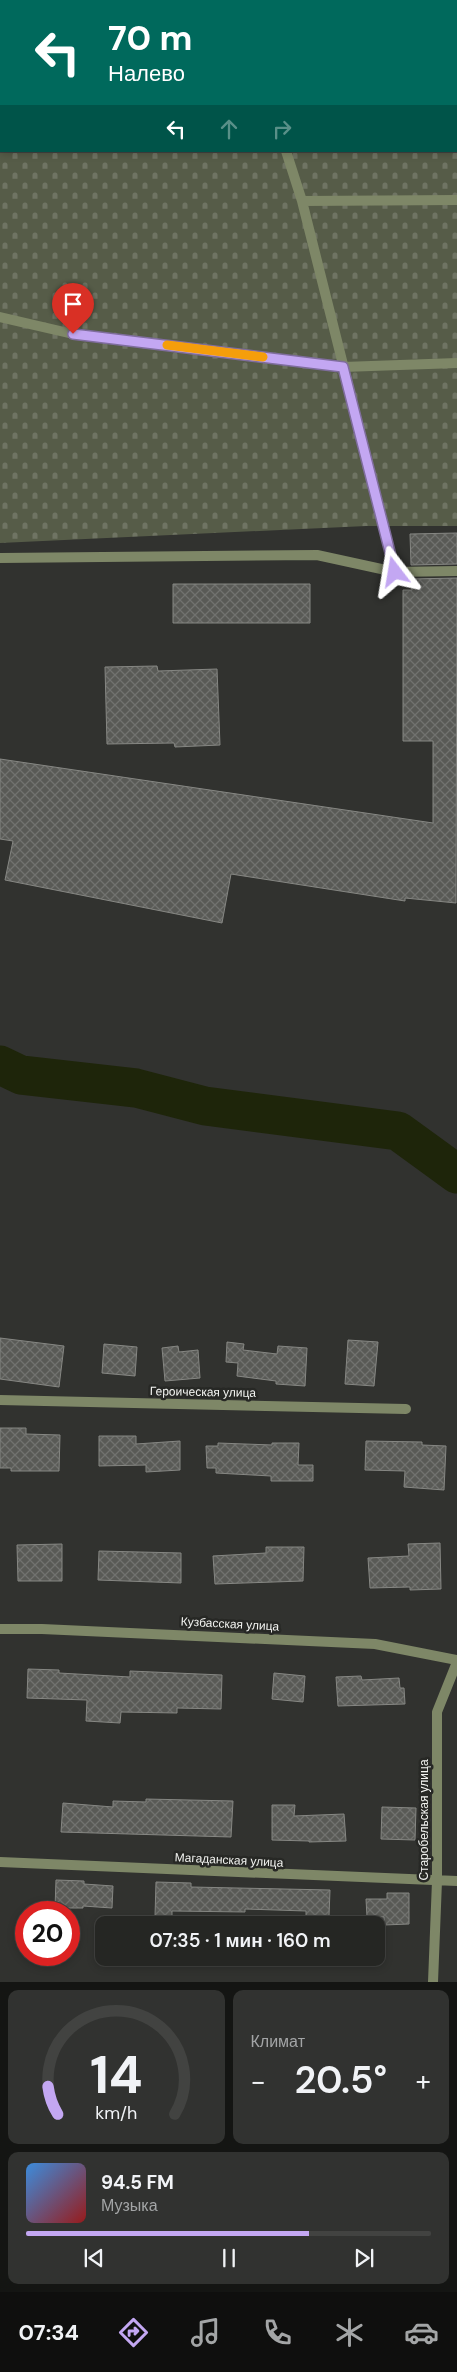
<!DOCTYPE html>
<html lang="ru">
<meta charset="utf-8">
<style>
body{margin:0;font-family:"DM Sans",sans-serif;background:#313230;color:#f1f3f6;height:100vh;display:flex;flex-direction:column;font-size:19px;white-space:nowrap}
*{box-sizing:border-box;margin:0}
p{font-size:16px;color:#a3a5a6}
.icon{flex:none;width:28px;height:28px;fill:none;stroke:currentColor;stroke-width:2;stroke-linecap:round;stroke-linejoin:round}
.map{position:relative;height:1982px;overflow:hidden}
.side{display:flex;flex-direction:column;gap:8px;padding:8px;background:#141513;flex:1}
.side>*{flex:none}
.top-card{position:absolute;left:0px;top:0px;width:458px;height:152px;box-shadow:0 2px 8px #0003,0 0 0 1px #424341;background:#00695c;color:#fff;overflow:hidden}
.speed{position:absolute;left:15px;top:1901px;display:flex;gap:10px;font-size:25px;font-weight:700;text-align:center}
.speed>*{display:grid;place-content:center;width:65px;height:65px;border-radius:50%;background:#252623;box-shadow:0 2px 8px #0003,0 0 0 1px #424341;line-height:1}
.speed .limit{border:8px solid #d22;background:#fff;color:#111}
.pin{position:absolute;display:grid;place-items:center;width:42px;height:42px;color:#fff;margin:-51px -21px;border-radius:50% 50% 50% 0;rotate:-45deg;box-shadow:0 0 5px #0007}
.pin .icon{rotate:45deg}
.me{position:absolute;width:55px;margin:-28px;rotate:346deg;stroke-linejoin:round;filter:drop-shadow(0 0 4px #0008)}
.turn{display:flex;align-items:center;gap:18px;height:105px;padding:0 25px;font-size:22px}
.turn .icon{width:65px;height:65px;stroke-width:2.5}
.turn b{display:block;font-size:35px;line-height:42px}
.lanes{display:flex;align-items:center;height:48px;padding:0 25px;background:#0003;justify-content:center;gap:25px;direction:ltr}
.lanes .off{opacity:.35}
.big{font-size:38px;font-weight:600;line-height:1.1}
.side .card{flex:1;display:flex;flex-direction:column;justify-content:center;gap:8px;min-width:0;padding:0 18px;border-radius:10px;background:#313230}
.side .dial{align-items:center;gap:0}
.dial svg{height:130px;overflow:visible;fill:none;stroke:#424341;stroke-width:7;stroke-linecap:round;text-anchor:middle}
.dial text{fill:#f1f3f6;stroke:none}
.song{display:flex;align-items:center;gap:15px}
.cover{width:60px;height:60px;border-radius:8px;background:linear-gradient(135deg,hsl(210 70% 55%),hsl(0 70% 35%))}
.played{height:5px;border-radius:2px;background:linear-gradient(90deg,#c3a7f2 70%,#424341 70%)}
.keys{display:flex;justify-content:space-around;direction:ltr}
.heat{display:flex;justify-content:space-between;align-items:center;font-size:28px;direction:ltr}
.side .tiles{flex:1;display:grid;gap:8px;grid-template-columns:1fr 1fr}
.card:last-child{grid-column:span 2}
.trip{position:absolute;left:95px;top:1916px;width:290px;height:50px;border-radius:10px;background:#252623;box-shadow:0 2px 8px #0003,0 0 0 1px #424341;font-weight:600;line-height:50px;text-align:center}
.tab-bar{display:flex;height:80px;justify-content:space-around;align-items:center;background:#0f0f0e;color:#a3a5a6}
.tab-bar .icon{width:35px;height:35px}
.tab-bar .current{color:#c3a7f2}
.tab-bar b{font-size:22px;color:#f1f3f6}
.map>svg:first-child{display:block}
.cemetery{fill:url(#cemetery-stones);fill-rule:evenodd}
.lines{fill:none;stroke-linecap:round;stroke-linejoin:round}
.river{stroke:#1e250a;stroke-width:39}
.building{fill:url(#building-cross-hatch);stroke:#868783}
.service{stroke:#7e8767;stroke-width:10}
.minor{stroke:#7e8767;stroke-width:10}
.route-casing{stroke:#7f6d9d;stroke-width:12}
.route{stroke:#c3a7f2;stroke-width:9}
.slow{stroke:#f59e0b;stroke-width:9}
.labels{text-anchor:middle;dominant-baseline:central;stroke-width:5;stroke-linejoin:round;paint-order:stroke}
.street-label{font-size:12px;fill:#f3f4f1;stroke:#272825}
</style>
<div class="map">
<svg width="457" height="1982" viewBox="0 0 457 1982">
<defs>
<pattern id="cemetery-stones" width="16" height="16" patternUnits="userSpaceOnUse" patternTransform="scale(1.25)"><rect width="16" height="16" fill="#565c48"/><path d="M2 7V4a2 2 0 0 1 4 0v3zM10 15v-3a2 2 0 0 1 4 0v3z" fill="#6f7463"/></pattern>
<pattern id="building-cross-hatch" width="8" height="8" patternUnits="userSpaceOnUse" patternTransform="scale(1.25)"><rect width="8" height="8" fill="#595a56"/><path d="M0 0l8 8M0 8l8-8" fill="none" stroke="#71726f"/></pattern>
</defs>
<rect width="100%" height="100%" fill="#31322f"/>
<path class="cemetery" d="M0,0H457V526H366L0,543ZM1,1H456V151H1Z"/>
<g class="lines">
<path class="river" d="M0,1065L21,1075L136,1088L205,1106L398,1131L457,1174"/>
</g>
<path class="building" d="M457,533V564L411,565L410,534Z
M457,578L456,903L405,898V901L231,874L222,923L5,880L13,841L0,839V759L433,823V741H403V590H412L411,579Z
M173,584H310V623H173Z
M157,666L158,671L217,669L220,745L175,747L174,743L107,744L105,667Z
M0,1338L64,1346L59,1387L0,1379Z
M348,1340L378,1342L374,1386L345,1384Z
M227,1342L244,1344L243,1350L277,1354L278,1346L307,1348L305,1386L276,1384V1381L237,1376L238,1363L226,1362Z
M104,1344L137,1347L135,1376L102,1373Z
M178,1346L179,1352L198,1350L200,1378L165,1381L162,1348Z
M0,1428H26V1434L60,1435L59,1471H11V1468H0Z
M99,1436H136V1444L180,1441V1470L146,1472V1465L99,1466Z
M366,1441L422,1442V1445L446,1446L444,1490L404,1487L405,1471L365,1470Z
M218,1443L272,1445V1443H299L298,1465H313V1481H271V1476L216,1473V1468H207L206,1446H218Z
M440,1543L441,1589L410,1590V1587L370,1588L368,1558L409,1556L408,1544Z
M62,1544V1581H18L17,1545Z
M266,1547H304L303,1581L215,1584L213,1556L266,1553Z
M99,1551L181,1553V1583L98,1580Z
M28,1669L59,1670V1673L130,1677V1671L222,1675L221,1709L177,1708V1713L121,1712L120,1723L86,1721L87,1700L27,1698Z
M274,1673L305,1676L303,1702L272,1699Z
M361,1676L362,1680L399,1678L400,1688H404L405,1704L338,1706L336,1677Z
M146,1799L233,1801L231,1837L61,1832L63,1803L113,1807V1801L146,1802Z
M272,1805H295L294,1816L344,1814L346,1841L309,1842V1841L272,1840Z
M382,1807L416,1808L415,1840L381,1839Z
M56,1880L84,1881V1884L113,1886L112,1908L83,1906V1908H55Z
M156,1882L191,1883V1887L330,1890L329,1916H306V1911L245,1909V1912L172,1911V1917L155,1916Z
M387,1893H409V1924L384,1925V1917H367L366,1899H387Z"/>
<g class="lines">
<path class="service" d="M286,151L302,201L395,572L457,571
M302,201L457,200
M0,317L73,334L343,367L457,363"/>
<path class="minor" d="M0,558L317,555L395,572
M0,1400L406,1409
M0,1629H42L375,1644L457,1660
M0,1862L457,1881
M433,1982L437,1881V1712L457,1662"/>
</g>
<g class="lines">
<g class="route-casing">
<path id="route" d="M73,334L343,367L395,572"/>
</g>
<use href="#route" class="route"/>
<path class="slow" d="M167,345L263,357"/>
</g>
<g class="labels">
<g class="street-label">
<text transform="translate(203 1392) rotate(1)">Героическая улица</text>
<text transform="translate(230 1624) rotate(3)">Кузбасская улица</text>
<text transform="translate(424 1820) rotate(-90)">Старобельская улица</text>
<text transform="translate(229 1860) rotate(3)">Магаданская улица</text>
</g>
</g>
</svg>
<div class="speed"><div class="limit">20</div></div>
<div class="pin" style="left:73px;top:334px;background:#d93025"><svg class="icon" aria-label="arrive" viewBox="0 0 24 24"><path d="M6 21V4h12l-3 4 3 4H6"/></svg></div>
<svg class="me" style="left:395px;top:572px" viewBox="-20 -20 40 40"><path d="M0-17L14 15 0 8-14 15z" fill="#c3a7f2" stroke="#fff" stroke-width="4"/></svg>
<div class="trip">07:35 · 1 мин · 160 m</div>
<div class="top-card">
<div class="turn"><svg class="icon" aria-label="left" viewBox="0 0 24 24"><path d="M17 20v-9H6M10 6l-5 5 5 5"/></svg><div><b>70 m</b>Налево</div></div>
<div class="lanes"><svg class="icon" aria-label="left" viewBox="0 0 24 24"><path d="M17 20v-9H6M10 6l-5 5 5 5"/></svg><svg class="icon off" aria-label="ahead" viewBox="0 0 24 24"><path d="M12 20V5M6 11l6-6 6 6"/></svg><svg class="icon off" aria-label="right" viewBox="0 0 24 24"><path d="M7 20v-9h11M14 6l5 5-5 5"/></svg></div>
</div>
</div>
<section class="side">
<div class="tiles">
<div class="card dial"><svg viewBox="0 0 100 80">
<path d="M14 69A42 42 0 1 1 86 69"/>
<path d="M14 69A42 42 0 0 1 8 52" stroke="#c3a7f2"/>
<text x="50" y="56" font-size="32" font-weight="700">14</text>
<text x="50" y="72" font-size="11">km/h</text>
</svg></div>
<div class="card"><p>Климат</p>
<div class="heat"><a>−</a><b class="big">20.5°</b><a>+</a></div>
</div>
<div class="card">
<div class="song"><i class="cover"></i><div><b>94.5 FM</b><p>Музыка</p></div></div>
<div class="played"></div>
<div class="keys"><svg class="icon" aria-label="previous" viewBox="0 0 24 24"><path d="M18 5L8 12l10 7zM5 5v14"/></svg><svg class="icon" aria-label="pause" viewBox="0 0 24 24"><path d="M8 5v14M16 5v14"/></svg><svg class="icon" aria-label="next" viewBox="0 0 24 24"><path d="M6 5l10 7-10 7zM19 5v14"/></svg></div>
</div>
</div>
</section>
<nav class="tab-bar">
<b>07:34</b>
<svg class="icon current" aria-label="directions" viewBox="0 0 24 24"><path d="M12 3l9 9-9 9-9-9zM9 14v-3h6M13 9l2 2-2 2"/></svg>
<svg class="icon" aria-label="music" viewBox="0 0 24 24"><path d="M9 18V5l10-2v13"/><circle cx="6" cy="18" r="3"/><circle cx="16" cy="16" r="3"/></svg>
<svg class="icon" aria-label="phone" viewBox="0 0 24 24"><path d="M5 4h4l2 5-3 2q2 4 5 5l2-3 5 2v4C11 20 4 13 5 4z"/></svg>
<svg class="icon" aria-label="climate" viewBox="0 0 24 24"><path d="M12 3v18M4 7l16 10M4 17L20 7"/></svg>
<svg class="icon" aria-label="car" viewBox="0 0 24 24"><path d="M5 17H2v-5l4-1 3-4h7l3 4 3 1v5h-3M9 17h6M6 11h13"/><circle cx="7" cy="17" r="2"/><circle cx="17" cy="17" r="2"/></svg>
</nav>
